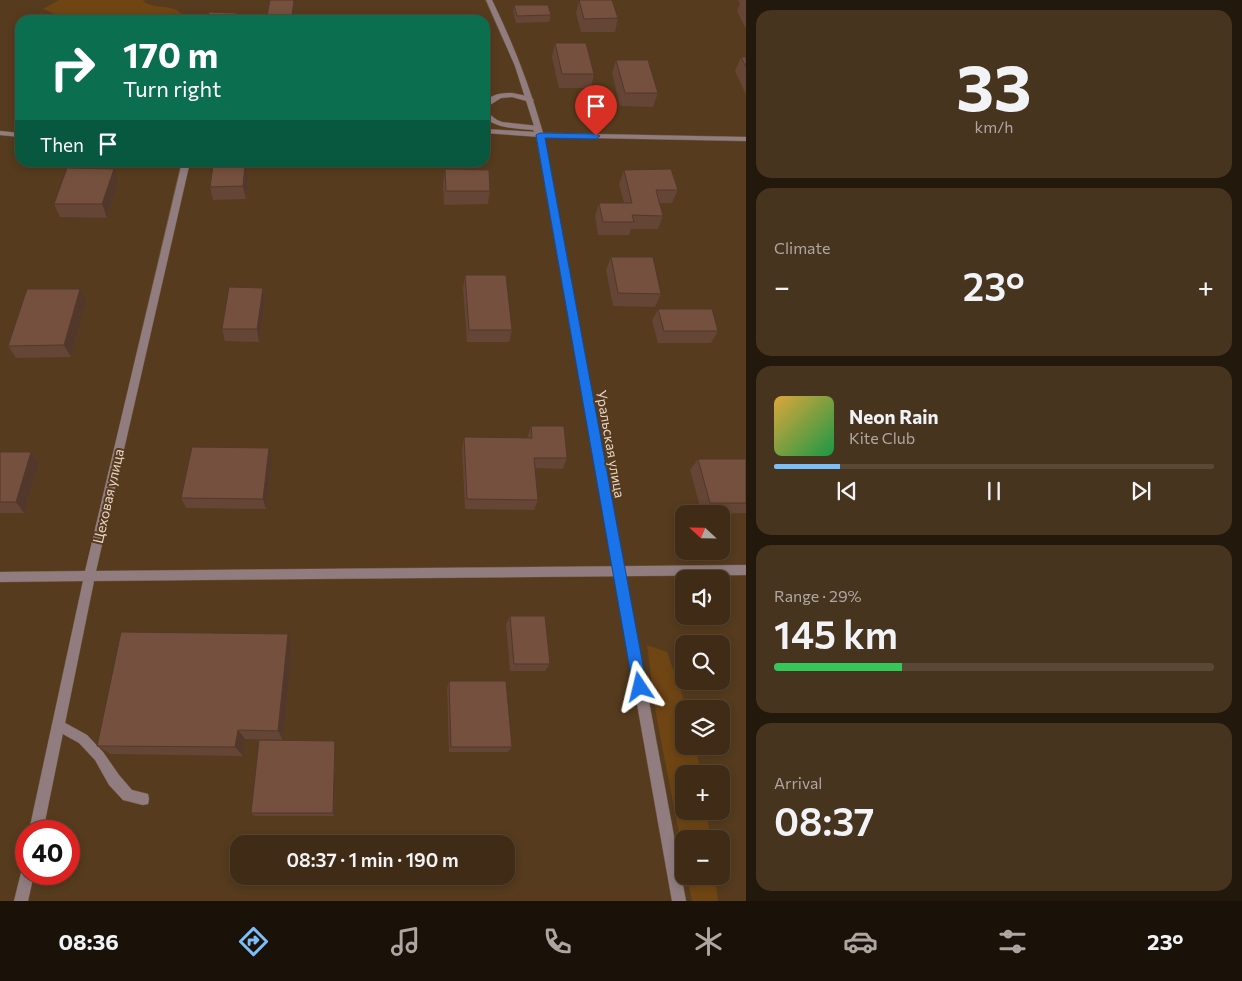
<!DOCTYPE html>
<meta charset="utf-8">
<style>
body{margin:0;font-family:Commissioner,sans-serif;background:#47341f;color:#f1f3f6;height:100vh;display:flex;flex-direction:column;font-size:19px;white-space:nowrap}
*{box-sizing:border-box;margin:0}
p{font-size:16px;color:#aea7a1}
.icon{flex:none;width:28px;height:28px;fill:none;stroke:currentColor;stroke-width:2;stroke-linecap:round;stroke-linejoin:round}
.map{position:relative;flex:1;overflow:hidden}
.sheet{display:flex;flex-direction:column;gap:10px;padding:10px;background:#23180c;width:496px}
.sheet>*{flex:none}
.top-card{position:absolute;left:15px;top:15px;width:475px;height:152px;border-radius:15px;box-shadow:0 2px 8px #0003,0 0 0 1px #594835;background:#0b6e4f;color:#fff;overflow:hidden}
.needle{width:32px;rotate:292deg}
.controls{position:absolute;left:675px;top:505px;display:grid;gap:10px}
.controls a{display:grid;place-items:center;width:55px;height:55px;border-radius:10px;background:#402c16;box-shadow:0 2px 8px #0003,0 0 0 1px #594835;font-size:25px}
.speed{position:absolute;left:15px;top:820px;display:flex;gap:10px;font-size:25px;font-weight:700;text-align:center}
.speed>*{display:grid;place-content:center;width:65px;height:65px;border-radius:50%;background:#402c16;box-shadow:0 2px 8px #0003,0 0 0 1px #594835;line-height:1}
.speed .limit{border:8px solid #d22;background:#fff;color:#111}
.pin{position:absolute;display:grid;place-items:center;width:42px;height:42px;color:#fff;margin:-51px -21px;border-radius:50% 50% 50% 0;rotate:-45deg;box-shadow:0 0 5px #0007}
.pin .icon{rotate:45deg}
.me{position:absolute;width:55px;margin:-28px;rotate:350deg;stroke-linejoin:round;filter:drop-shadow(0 0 4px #0008)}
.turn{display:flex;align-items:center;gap:18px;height:105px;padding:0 25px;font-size:22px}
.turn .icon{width:65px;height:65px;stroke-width:2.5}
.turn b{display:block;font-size:35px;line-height:42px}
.then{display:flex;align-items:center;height:48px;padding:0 25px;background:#0003;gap:10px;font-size:19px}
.big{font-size:38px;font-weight:600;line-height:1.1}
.sheet .card{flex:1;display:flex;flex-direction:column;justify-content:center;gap:8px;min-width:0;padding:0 18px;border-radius:15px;background:#47341f}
.sheet .dial{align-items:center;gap:0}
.dial b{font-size:65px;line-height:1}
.song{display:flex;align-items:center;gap:15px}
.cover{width:60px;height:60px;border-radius:8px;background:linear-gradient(135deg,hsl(40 70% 55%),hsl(140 70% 35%))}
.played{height:5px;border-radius:2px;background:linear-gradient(90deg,#7bbef9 15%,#594835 15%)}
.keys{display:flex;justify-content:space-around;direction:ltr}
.heat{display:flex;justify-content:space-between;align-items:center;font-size:28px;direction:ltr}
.charge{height:8px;border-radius:4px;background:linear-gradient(90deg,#34c759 29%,#594835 0)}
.trip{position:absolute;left:230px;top:835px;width:285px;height:50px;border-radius:15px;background:#402c16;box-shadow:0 2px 8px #0003,0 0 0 1px #594835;font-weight:600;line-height:50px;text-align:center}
.tabs{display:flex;height:80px;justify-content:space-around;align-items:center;background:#1a1209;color:#aea7a1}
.tabs .icon{width:35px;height:35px}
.tabs .current{color:#7bbef9}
.tabs b{font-size:22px;color:#f1f3f6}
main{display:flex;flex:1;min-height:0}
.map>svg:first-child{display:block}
.green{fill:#6f4513}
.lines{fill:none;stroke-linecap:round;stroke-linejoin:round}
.service-casing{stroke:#70573c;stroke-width:1}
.minor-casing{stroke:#70573c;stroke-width:1}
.tertiary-casing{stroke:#70573c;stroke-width:1}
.service{fill:#917d80;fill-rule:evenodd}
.minor{fill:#917d80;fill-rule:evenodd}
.tertiary{fill:#917d80;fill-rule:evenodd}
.wall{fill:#654535}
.shaded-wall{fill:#52382b}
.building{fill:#75503e;stroke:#52382b}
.route{fill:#1a73e8;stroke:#114b97}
.labels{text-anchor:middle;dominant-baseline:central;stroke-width:4;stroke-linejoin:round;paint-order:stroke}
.street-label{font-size:14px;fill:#e7d6c6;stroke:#563b1e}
</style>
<main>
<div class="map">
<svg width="746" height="901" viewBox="0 0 746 901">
<rect width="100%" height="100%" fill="#563b1e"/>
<path class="green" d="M59,0H146L143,1C154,10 171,3 182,14L175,20H58L57,15L43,9Z
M647,645L667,652L687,709H684V746H695L701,774H684V811H707L710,839H684V859L657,720Z
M687,876H715L718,901H692Z"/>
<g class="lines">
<g class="service-casing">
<path id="service" d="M512,93L527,96L534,100L530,102L512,97L501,98L485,108V101C493,94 502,93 512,93Z
M485,111L497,120L502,122L538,126L544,135L540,137H537L533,130C517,128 498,129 485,118Z
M58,719L87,735L103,752L119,775L132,790L148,794L149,799L148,804L143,805L123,800L109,785L95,760L79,743L54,729L52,725L54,721Z"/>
</g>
<g class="minor-casing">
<path id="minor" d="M486,0H492C513,43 530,87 543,133L746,137V141L540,137L485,133V129L536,132L515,66Z
M0,131L20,133V137L0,135Z
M182,162H190L96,571L746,565V575L94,581L43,831H29L83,581L0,582V572L85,571Z
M26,868V874H34L28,901H14L22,869Z"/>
</g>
<g class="tertiary-casing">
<path id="tertiary" d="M537,133H540L544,135L686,901H672L536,135Z"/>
</g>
<use href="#service" class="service"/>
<use href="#minor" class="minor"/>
<use href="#tertiary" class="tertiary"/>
</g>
<path class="wall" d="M270,0H294L295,11L294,20H268L267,16Z
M579,0L618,18L615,32H581L576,13Z
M738,0H746V29L737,11L740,4Z
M514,5L551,15L549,22L516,23L513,12Z
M555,43L594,74L591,88H559L552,57Z
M741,57H746V95L735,71Z
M616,60L658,93L653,107L620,106L612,73Z
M445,169L490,191L488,204L444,205L443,183Z
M624,170L678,190L672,203H660L663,216L658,229H631L629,235H598L595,216L599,203H624L619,184Z
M248,178L246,199L213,200L210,187Z
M118,182L107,218L60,217L54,204Z
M611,257L661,294L655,307L613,306L606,270Z
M465,275L512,330L509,342H467L463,288Z
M263,288L265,300L259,342L225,341L222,329Z
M86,302L71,357L16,358L8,346Z
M658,309L718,331L711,343H658L652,321Z
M531,426L567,458L563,469L535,468L538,500L534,510L465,509L462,449L464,437L527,438Z
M0,452H31L39,463L24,513H0Z
M272,459L266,509L186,508L181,498Z
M698,459H746V513L702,514L690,470Z
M510,616L550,664L545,671H510L506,624Z
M292,648L283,740L245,739L243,756L111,754L97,746Z
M449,681L512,747L508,752H449L447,688Z
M336,746L334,816H255L251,813Z"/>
<path class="shaded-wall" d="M294,0L295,11L294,20H292V16Z
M238,13L239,20H236Z
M245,165L248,178L246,199L243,186Z
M114,169L118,182L107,218L102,204Z
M263,288L265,300L259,342L257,329Z
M80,289L86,302L71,357L64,345Z
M269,448L272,459L266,509L263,499Z
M31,452L39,463L24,513L16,502Z
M288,634L292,648L283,740L278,731Z
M238,730L245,739L243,756L235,747Z
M335,741L336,746L334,816L333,813Z"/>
<path class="building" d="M270,0H294L292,16H267Z
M579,0H612L618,18L584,19Z
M514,5H548L551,15L517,16Z
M209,12L238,13L236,20H206Z
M476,16L477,20H450L449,17Z
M555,43H586L594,74H562Z
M741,57H746V67Z
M616,60H648L658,93H625Z
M245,165L243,186L210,187L213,166Z
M67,168L114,169L102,204H54Z
M445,169L489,170L490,191H446Z
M671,169L678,190H656L663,216L632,215L634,222H603L599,203H632L624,170Z
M611,257H653L661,294L618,293Z
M465,275H506L512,330H469Z
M229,287L263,288L257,329H222Z
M27,289H80L64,345L8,346Z
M658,309H712L718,331H664Z
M531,426H564L567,458H534L538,500L467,499L464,437L532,438Z
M192,447L269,448L263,499L181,498Z
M0,452H31L16,502H0Z
M698,459H746V503H710Z
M510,616H545L550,664H514Z
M121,632L288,634L278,731L238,730L235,747L97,746Z
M449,681H506L512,747H451Z
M259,740L335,741L333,813H251Z"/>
<path class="route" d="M540,133L596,134L600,136L596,139L545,138L647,687L645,692L640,694L635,692L633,687L536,135Z"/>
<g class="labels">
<g class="street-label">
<text transform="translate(611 444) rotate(80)">Уральская улица</text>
<text transform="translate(108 496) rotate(-77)">Цеховая улица</text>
</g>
</g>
</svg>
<div class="controls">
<a><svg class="needle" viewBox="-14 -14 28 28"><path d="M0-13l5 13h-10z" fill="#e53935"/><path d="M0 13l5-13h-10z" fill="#aea7a1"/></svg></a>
<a><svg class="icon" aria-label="sound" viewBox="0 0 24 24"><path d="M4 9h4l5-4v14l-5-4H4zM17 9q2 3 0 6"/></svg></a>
<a><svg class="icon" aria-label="search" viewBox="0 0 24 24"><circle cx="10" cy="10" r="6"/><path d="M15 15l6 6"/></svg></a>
<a><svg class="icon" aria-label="layers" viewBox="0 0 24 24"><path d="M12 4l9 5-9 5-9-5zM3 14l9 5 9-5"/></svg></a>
<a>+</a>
<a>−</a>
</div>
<div class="speed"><div class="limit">40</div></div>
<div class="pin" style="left:596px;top:136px;background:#d93025"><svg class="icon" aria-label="arrive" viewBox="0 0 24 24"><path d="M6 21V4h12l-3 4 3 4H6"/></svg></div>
<svg class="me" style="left:640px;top:687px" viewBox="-20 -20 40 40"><path d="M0-17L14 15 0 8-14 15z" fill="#1a73e8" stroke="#fff" stroke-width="4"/></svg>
<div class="trip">08:37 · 1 min · 190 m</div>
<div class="top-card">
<div class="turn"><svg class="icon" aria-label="right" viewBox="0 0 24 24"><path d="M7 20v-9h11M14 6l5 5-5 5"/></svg><div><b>170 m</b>Turn right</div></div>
<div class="then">Then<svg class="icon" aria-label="arrive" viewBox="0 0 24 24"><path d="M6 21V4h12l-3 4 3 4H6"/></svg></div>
</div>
</div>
<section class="sheet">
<div class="card dial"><b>33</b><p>km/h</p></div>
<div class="card"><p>Climate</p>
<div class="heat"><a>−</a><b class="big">23°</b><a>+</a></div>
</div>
<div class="card">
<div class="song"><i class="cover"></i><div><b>Neon Rain</b><p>Kite Club</p></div></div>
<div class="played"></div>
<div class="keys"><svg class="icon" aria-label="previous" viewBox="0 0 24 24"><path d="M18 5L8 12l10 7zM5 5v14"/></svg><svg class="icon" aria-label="pause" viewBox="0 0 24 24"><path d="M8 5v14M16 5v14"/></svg><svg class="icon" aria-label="next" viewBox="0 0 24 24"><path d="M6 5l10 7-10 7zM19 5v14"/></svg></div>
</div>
<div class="card"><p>Range · 29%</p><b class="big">145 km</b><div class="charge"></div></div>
<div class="card"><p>Arrival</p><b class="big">08:37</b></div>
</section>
</main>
<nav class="tabs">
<b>08:36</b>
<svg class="icon current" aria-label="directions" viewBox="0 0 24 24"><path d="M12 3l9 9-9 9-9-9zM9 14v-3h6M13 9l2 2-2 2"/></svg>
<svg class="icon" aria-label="music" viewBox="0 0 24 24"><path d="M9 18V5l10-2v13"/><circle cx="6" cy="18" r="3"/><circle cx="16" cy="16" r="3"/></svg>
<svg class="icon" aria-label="phone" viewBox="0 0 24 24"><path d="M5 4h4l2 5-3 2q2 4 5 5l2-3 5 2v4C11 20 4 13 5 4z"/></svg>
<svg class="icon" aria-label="climate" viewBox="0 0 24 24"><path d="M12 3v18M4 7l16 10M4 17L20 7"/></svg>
<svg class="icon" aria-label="car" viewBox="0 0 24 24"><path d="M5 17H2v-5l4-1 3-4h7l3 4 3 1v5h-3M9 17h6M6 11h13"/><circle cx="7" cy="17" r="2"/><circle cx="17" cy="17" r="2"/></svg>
<svg class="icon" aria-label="filters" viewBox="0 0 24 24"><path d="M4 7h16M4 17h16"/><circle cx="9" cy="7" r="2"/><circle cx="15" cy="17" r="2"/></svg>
<b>23°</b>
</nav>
